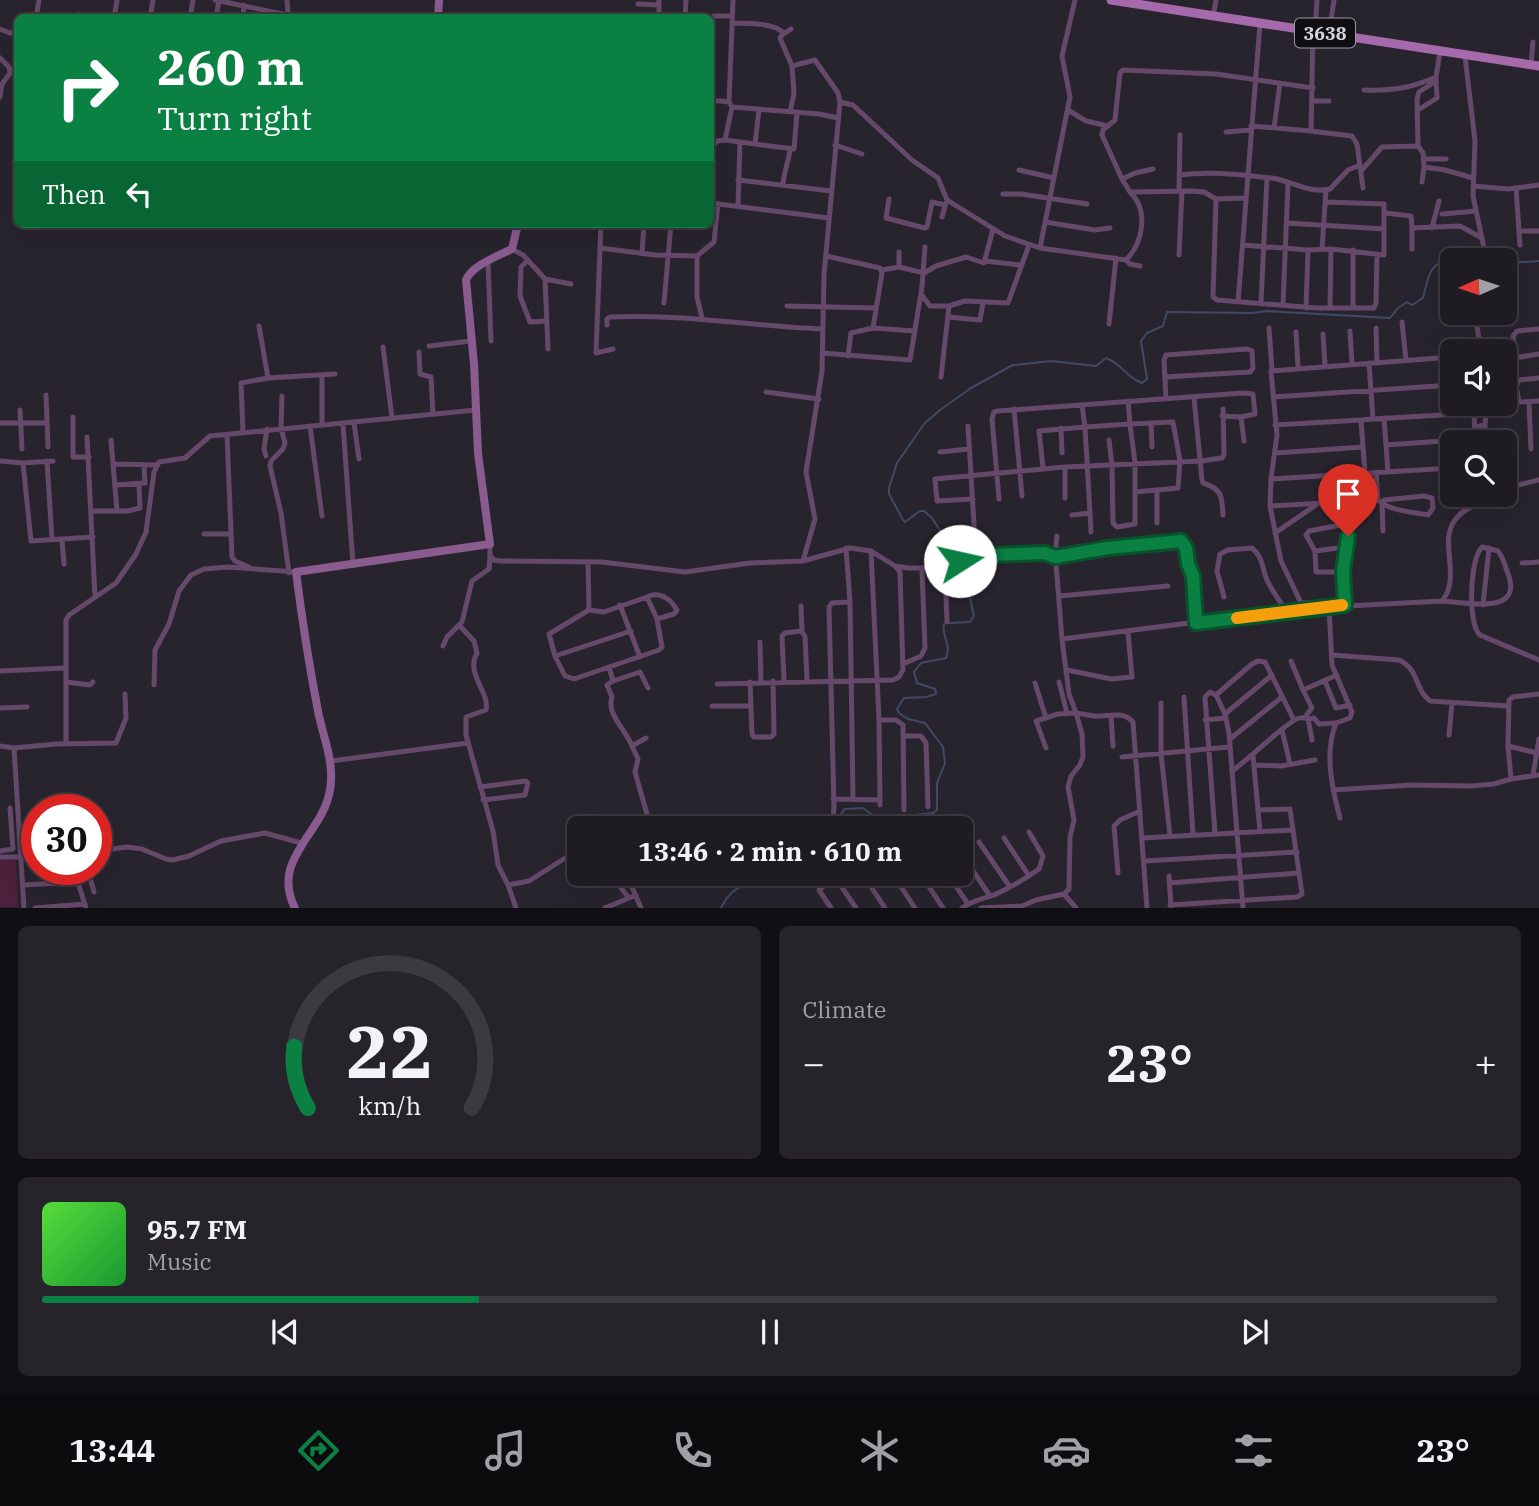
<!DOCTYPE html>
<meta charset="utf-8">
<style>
body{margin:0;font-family:"IBM Plex Serif",serif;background:#26242a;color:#f1f3f6;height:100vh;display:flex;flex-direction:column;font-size:26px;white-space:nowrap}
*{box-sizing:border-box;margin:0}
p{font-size:23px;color:#a1a1a5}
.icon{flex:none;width:38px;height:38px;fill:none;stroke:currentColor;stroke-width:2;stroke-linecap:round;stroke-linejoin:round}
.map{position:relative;height:908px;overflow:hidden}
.sheet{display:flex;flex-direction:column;gap:18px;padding:18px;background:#100f13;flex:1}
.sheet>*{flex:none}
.banner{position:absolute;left:14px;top:14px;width:700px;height:214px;border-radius:10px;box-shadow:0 7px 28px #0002,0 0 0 2px #3c3940;background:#0b8043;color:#fff;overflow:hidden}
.needle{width:46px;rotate:267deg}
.tools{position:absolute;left:1440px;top:248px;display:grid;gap:14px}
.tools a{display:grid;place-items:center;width:77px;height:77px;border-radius:10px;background:#1e1b22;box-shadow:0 7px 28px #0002,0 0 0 2px #3c3940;font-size:35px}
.speed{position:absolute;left:21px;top:794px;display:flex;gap:14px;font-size:35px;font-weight:700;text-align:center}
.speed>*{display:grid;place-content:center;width:91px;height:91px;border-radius:50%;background:#1e1b22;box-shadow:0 7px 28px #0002,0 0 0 2px #3c3940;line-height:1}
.speed .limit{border:10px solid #d22;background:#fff;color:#111}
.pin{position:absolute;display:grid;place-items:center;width:60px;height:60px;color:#fff;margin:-72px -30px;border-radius:50% 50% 50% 0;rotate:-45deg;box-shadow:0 0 7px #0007}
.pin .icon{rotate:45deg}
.me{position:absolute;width:77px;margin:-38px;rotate:80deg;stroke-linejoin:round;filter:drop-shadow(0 0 5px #0008)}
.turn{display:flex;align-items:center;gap:24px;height:147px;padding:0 28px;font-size:32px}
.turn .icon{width:91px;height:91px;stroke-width:2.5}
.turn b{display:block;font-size:49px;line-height:60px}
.then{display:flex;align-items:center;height:66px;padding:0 28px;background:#0003;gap:14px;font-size:26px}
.big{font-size:52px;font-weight:700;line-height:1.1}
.sheet .tile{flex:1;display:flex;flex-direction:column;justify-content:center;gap:10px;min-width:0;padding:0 24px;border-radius:10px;background:#26242a}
.sheet .dial{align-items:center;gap:0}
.dial svg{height:182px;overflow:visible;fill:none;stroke:#3c3940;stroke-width:7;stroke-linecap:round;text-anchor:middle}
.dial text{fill:#f1f3f6;stroke:none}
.song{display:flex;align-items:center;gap:21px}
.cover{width:84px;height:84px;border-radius:10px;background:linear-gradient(135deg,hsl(110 70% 55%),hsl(130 70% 35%))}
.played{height:7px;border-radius:4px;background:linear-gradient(90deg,#0b8043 30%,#3c3940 30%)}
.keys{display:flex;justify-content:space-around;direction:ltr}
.heat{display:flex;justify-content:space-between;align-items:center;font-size:38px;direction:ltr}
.sheet .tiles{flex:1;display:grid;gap:18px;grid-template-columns:1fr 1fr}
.tile:last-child{grid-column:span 2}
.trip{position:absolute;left:567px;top:816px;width:406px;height:70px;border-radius:10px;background:#1e1b22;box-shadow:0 7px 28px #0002,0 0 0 2px #3c3940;font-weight:700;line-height:70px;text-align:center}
.dock{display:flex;height:112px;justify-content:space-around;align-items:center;background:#0c0b0e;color:#a1a1a5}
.dock .icon{width:49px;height:49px}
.dock .current{color:#0b8043}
.dock b{font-size:32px;color:#f1f3f6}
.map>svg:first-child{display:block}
.green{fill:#4d203c}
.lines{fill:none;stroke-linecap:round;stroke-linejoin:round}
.stream{stroke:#404966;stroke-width:2}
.street{stroke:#66496a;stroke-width:5}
.secondary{stroke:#8a5b8f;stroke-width:8}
.primary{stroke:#a569ac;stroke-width:9}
.route-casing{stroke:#07532c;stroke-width:18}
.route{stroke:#0b8043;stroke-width:12}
.slow{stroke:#f59e0b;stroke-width:12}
.labels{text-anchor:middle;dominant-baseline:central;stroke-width:7;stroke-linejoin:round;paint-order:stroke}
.shield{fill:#100e13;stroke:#9b999f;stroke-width:2}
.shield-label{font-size:18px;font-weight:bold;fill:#d7d4db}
</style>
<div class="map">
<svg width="1539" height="908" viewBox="0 0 1539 908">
<rect width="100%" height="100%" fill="#28242e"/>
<path class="green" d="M16,859L18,907H0V860Z"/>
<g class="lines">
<path class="stream" d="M1505,263L1539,261
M950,623L970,622L974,616L970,598L956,577L950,546L932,518L924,511H920L905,522L903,520L889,494V488L897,463L924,424L940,410L971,388L1013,365L1051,361L1096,366L1106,358C1121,363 1127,378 1142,383L1147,379L1141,341L1147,333L1163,326L1167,312L1252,313L1267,311L1390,318L1398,308L1407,302L1412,305L1423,298C1430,270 1431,257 1464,261
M845,828L840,815L845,809L863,808L878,819L933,813L937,810V783L945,763L943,747L925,723L908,719L899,713L897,709L904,698L926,697L936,694L935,689L917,683L914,672L921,663L946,658C952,645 941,636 944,624
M721,908C743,861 788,900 804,874L809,873"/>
<path class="street" d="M215,0L302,18
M287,0L288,14
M733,0L729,102L732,107L725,140L755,144L759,110
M638,4L659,5
M79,14L104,18
M714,16H732
M1213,16L1216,0
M685,17H703
M36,18L39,0
M114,18L117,0
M150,18L153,0
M190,18L193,0
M216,18L219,0
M243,18L244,5
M659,18V0
M685,18L686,0
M733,23C749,24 772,22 784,33
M0,29L10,33L18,32
M1315,32L1317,0
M1329,34L1334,0
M1465,56L1475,141L1473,196L1484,248L1483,261
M0,58L9,67L10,73L2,84L0,97
M1531,64L1533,42
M792,66L815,60L838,93L840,102L824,275L822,371L806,472L815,519L803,561
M1364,90C1391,91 1412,88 1436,77L1440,52
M710,100L729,102
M1312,101H1329
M840,102L853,105L912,160L938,178L947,200L1005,236L1040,248L1126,260C1143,243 1149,210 1130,192L1190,191L1204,192L1216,199L1245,198
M732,107L819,114L838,118
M1068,110L1086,121L1108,126
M1418,110L1437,98L1436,80
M790,112L794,94L792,66L780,38L782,35L791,29
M1251,126L1311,131L1313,31
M1274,128L1280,83
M1311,131L1352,136L1357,144L1363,188
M1226,132L1250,130
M755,144L794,149L797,113
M835,145L862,154
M1424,159H1446
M1424,167L1423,153L1418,146L1417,99L1419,92L1436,81
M1019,170L1054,178
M1361,171L1382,147L1418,146
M1179,175C1211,171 1241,175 1272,178C1292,181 1309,194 1330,189L1348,170L1360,165
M1122,179L1102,135L1103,130L1115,120L1120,73L1123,70L1216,74L1313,88
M738,180L831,191
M1422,182L1424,167L1445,170L1473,178
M783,185C784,172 788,163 790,150
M1473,186L1508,189L1539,185
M710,187L712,185V147L717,141L725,140
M1516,188L1520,245
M1179,191L1180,135
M1130,192L1122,179L1135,173L1153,169
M1003,194H1021L1087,204
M889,199L886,218L925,228L927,227L932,202L945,205
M1216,199L1213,297L1217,300L1317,308H1374L1376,303L1377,255
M710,203L829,218
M738,206L740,142
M1385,213L1411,216L1412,228L1460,226L1480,237
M1442,214L1476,211
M942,217L946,203
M1045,222L1095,230L1110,228
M1287,223L1384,229
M601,224L596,353L613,349
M1432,228L1439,201
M1520,231H1539
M1243,245L1308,250L1331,249L1384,255V204L1326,202
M600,248L655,255L697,256L714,242L718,204
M1040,248L1070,97L1062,56L1075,0
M512,249L523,255L545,279L571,284
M1322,249L1326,190
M1412,249V228
M642,253L644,224
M1179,255L1182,191
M697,256V297L702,318
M826,256L880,268L882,273L873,328L915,331
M528,260L521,267L520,296L530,322L547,321
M1126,260L1130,264L1140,266
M985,261L1021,265
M488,262L491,341
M899,267V252
M882,270L899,267L924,273L936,266L966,257L984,263L993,229
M545,279L548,349
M921,294L930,306H949
M1238,302L1260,24
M1261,302L1267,178
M664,303L671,224
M1283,304L1288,184
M787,306L875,308
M1353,307V250
M1306,308L1308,250
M1330,308L1331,249
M1475,313L1481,352
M948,317L980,320L983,303
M1402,322L1406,360
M1109,324L1116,258
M607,325V319L610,317C682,314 751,326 822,329
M1269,328L1272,370
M1376,328L1377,362
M1539,329L1517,331L1513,336L1516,355L1520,357L1539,354
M1350,331L1352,364
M1296,332L1298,367
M1323,334L1325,365
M429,346L471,341
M383,347L392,418
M419,352L420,374L431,377L433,414
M822,353L910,360L922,287L925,247
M848,356L851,333L873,328
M941,377L949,306L965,301L1008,303L1029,245
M1165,377L1250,372L1253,368L1252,351L1247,349L1166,355L1164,360L1166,399
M268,378L335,374
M1539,378L1519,380L1516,387L1519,402L1539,401
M766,392L819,399
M46,395L48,447
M282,396L281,428L285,443L283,449L271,461L270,466L281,513L289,573
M1273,397L1452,385
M1194,398L1202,480L1203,483C1222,489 1222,496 1223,515
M1128,401L1130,424L1173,422L1180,461L1178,488L1135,492
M1529,402L1531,449
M1014,409L1022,496
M20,410L22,449
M1222,416L1241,417L1244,441
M73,417V457H89
M1384,418L1388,472
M1373,419L1476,413L1479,411L1480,404
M1361,420L1373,419L1369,363
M0,423H46
M354,423L359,459
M1151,423L1152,447
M343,424L353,565
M322,425V375
M1275,425L1361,420L1365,473
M1485,425L1486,443
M310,426L322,516
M968,426L976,557
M1475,427L1485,425L1487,404
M1061,428L1062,453
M243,432L241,383L268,378L259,326
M227,434L232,557L235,561L249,567
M87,437L95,597
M111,440L117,511
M1386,445L1471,439L1475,435L1474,413
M940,452L969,449
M1275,453L1363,447
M266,456L264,449L267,429
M0,461L23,463L31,541L93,537
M47,461L52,540
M23,463L53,461
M113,464L156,465
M1065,467V498
M1043,468L1039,431L1085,427L1082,405
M1376,472L1378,500
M1271,479L1452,468
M115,485L145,483L144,465
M1505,488L1539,480
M1157,491V523
M973,499L937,501L935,479L1065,467L1201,461L1222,458L1224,455L1223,409
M999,499L992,419L994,412L998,411L1243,393L1253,394L1255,414L1241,417
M1270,506L1378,500C1390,511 1412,512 1428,515L1433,508L1432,498L1424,496L1384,500L1382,504L1383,531
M92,511H128L140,508L139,484
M1090,513L1091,532
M1072,515L1090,513L1085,427L1130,424L1135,463V524L1117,527L1113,523L1112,465L1109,440
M1275,533L1316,505
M204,534H231
M1057,536L1055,557L1108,548L1181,542L1186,548L1188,564L1193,576L1196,623
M62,540L64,564
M490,544V556L494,560L501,561L602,562L685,572L750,563L803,561L850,548L871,551L895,566L908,568H924L992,555L1049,554L1055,557L1056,564L1062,639L1309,608L1442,601C1462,577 1438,542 1455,520C1462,509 1481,502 1492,495
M846,548L850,602L853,800
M871,551L879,720L880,805
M1315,551L1346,547
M588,562L589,610L549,634L555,656L565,676L574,679L659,650L662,647L657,619L647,597L604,612L589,610
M1522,563L1539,562
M928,570L941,569L945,571L947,622
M1343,572H1316L1315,551L1306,535L1309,531L1346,524L1347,525L1343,576L1345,605
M1059,596L1168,586
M647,597C659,591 670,598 677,610L674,614L657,619
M1224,597L1217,571L1220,554L1228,550L1252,548C1263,557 1262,568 1267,580C1272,591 1280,601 1286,611
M1442,601C1466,602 1526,617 1507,571C1504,563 1503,557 1498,551L1482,547C1470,558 1467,624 1480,635L1539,660
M1327,602L1301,603L1281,561L1270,506L1271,479L1277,435L1271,371L1452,357
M620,605L640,657
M1483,605L1489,548
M801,606L802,632
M1329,607L1332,665L1352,712L1350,718L1336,723C1324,753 1332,788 1340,818
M459,625L474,641L477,653C465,674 490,692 486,710L466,717V735L493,831L498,865L508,885L516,908
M1062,639L1069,694L1076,713C1081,714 1088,715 1094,716C1108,717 1123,710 1133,722L1147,908
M760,642L761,682
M443,646L447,637L462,622L472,581L489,569L490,556
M1332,655L1399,660C1420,670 1414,689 1430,701L1508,706
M555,656L631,631
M1291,661L1303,690L1337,675
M903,664L921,656L925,648L922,571
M609,667L613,681L607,685L612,697C606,714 626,730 632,746L646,738
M1067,670L1111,679L1132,677L1128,632
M0,671L65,668
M613,681L640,672L648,688
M784,681L782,636L785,633L801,631L805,636L807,681
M1325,681L1336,708L1350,705
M66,682L90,685L93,682
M750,682L752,734L754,737H771L774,734L773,681
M1059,682L1067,713
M1035,683L1046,718
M717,684L893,680L899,677L903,670L900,572L895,566
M154,685L155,650L169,624L179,591L191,575L204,569L228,567L296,572
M1303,690L1312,708L1305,717
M1216,695L1252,664L1258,661L1265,662L1294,720
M1184,697L1193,834
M1161,703V753L1170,836
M712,706H751
M0,708L27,707
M1225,714L1272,675
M1111,715L1113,746
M1308,719L1314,718L1319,724L1336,723
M879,720H896L903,725L904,810
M1205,720L1226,718
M1282,730L1290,764
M1449,735L1452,703
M903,736H921L926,743L928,807
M1230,739L1282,697
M66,744V620L69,615L116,583L136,554L146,532L154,472L159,462L185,458L210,436L476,410
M0,746L14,748L56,744L116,743L126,718L125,694
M632,746L638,759L635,772L651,828
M1508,746L1537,753
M14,748L24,908
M1253,756L1260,831
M1122,757L1229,747
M331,761L468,743
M1254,765L1281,766L1315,760
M1232,771C1253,756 1271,736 1293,721C1298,717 1302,717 1308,719L1312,740
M1533,775L1539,739
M1511,779L1508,746L1509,700L1513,697L1539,694
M480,787L526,781L528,783L525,795L483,800
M1333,790L1412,785L1471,786L1494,784L1511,779L1539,775
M833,799L880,800
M916,826L917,828
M792,827L829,825
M829,828L833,820L834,807L829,607L832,603L850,602
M1215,833L1205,697L1210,692L1216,695L1225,714L1229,733L1243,908
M1004,838L1029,876
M1142,838L1293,830
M979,842L1010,887
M0,851L13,849L10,808
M96,851L127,847L142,849L166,859L173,860L189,856L221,841L265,833L301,843
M961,853L990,896
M0,857L37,856
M1145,861L1297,852
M74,870L86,908
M88,870L94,892
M616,873L621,888L629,898
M626,873L641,908
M862,873L885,908
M892,873L915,908
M920,873L943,908
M947,873L968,904
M1118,873L1114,826L1120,820L1140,811
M1169,876L1171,908
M835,877L856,908
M1169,883L1299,873
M23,885L78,882
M508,885L529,881L570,855L579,860
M1064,894L1076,908
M1170,905L1297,897L1302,894L1290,809L1259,810
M35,908L85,904
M605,908L636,895
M831,908L819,890L839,873
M962,908C973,900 983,899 994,895C1010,888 1025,879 1039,869L1043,856L1029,832
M981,908L1022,906L1036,900L1064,894L1069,889L1070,837L1074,820L1068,787L1071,776L1080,765L1083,757L1082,734L1076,713L1058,714L1036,721L1046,748"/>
<path class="secondary" d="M438,18L439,0
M295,908C270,859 323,834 330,790C335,762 323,738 318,711C309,665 302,619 296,572L490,544L478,453L474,364L466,280C471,266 498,256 512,249L518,224"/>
<path class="primary" d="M1111,0L1539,66"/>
</g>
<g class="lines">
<g class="route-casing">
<path id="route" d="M960,561L992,555L1045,553L1055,557L1108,548L1181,541L1186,548L1188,564L1193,576L1196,623L1345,605L1343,572L1348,536"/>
</g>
<use href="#route" class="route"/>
<path class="slow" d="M1237,618L1342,605"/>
</g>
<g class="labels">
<rect class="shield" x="1295" y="18.5" width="60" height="29" rx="5"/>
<g class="shield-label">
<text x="1325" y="33">3638</text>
</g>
</g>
</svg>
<div class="tools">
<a><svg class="needle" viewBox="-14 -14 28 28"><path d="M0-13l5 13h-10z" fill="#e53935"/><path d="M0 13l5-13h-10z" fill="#a1a1a5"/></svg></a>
<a><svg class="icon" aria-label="sound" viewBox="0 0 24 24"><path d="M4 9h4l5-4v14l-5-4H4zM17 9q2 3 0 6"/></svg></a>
<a><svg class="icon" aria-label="search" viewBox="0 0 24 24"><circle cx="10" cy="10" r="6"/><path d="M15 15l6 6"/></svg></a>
</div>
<div class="speed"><div class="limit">30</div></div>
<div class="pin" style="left:1348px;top:536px;background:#d93025"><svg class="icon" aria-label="arrive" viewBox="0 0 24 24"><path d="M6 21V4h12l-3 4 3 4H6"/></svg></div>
<svg class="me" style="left:960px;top:561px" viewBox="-20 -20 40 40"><circle r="19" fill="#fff"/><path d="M0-13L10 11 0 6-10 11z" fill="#0b8043"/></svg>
<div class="trip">13:46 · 2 min · 610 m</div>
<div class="banner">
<div class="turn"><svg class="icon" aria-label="right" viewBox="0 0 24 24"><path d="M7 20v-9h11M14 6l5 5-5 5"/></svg><div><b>260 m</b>Turn right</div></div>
<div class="then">Then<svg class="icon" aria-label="left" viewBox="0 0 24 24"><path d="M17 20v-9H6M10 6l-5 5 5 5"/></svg></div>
</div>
</div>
<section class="sheet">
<div class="tiles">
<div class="tile dial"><svg viewBox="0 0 100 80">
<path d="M14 69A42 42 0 1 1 86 69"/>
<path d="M14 69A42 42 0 0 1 8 42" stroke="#0b8043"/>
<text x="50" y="56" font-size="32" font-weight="700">22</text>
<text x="50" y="72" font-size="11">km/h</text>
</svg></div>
<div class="tile"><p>Climate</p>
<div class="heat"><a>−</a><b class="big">23°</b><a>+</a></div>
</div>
<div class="tile">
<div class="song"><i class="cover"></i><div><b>95.7 FM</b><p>Music</p></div></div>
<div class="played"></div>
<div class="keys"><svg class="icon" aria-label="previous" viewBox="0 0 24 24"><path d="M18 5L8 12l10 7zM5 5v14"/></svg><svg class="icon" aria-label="pause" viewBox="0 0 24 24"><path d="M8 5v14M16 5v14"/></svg><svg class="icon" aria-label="next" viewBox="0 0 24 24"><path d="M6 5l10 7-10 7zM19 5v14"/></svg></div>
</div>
</div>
</section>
<nav class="dock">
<b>13:44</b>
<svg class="icon current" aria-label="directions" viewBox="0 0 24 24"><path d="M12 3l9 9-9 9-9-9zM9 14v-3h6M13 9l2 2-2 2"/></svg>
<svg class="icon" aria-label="music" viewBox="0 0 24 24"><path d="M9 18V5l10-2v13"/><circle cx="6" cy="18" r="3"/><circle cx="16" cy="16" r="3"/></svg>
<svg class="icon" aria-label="phone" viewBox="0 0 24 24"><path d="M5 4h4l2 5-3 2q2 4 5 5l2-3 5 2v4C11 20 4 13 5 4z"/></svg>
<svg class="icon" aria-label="climate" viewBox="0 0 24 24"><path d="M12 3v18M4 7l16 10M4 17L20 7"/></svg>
<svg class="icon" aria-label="car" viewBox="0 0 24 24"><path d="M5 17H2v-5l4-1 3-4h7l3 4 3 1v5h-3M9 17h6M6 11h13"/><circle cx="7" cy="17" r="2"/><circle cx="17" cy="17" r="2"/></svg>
<svg class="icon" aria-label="filters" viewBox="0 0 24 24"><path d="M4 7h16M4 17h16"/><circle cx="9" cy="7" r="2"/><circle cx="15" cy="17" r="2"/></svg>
<b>23°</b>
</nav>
